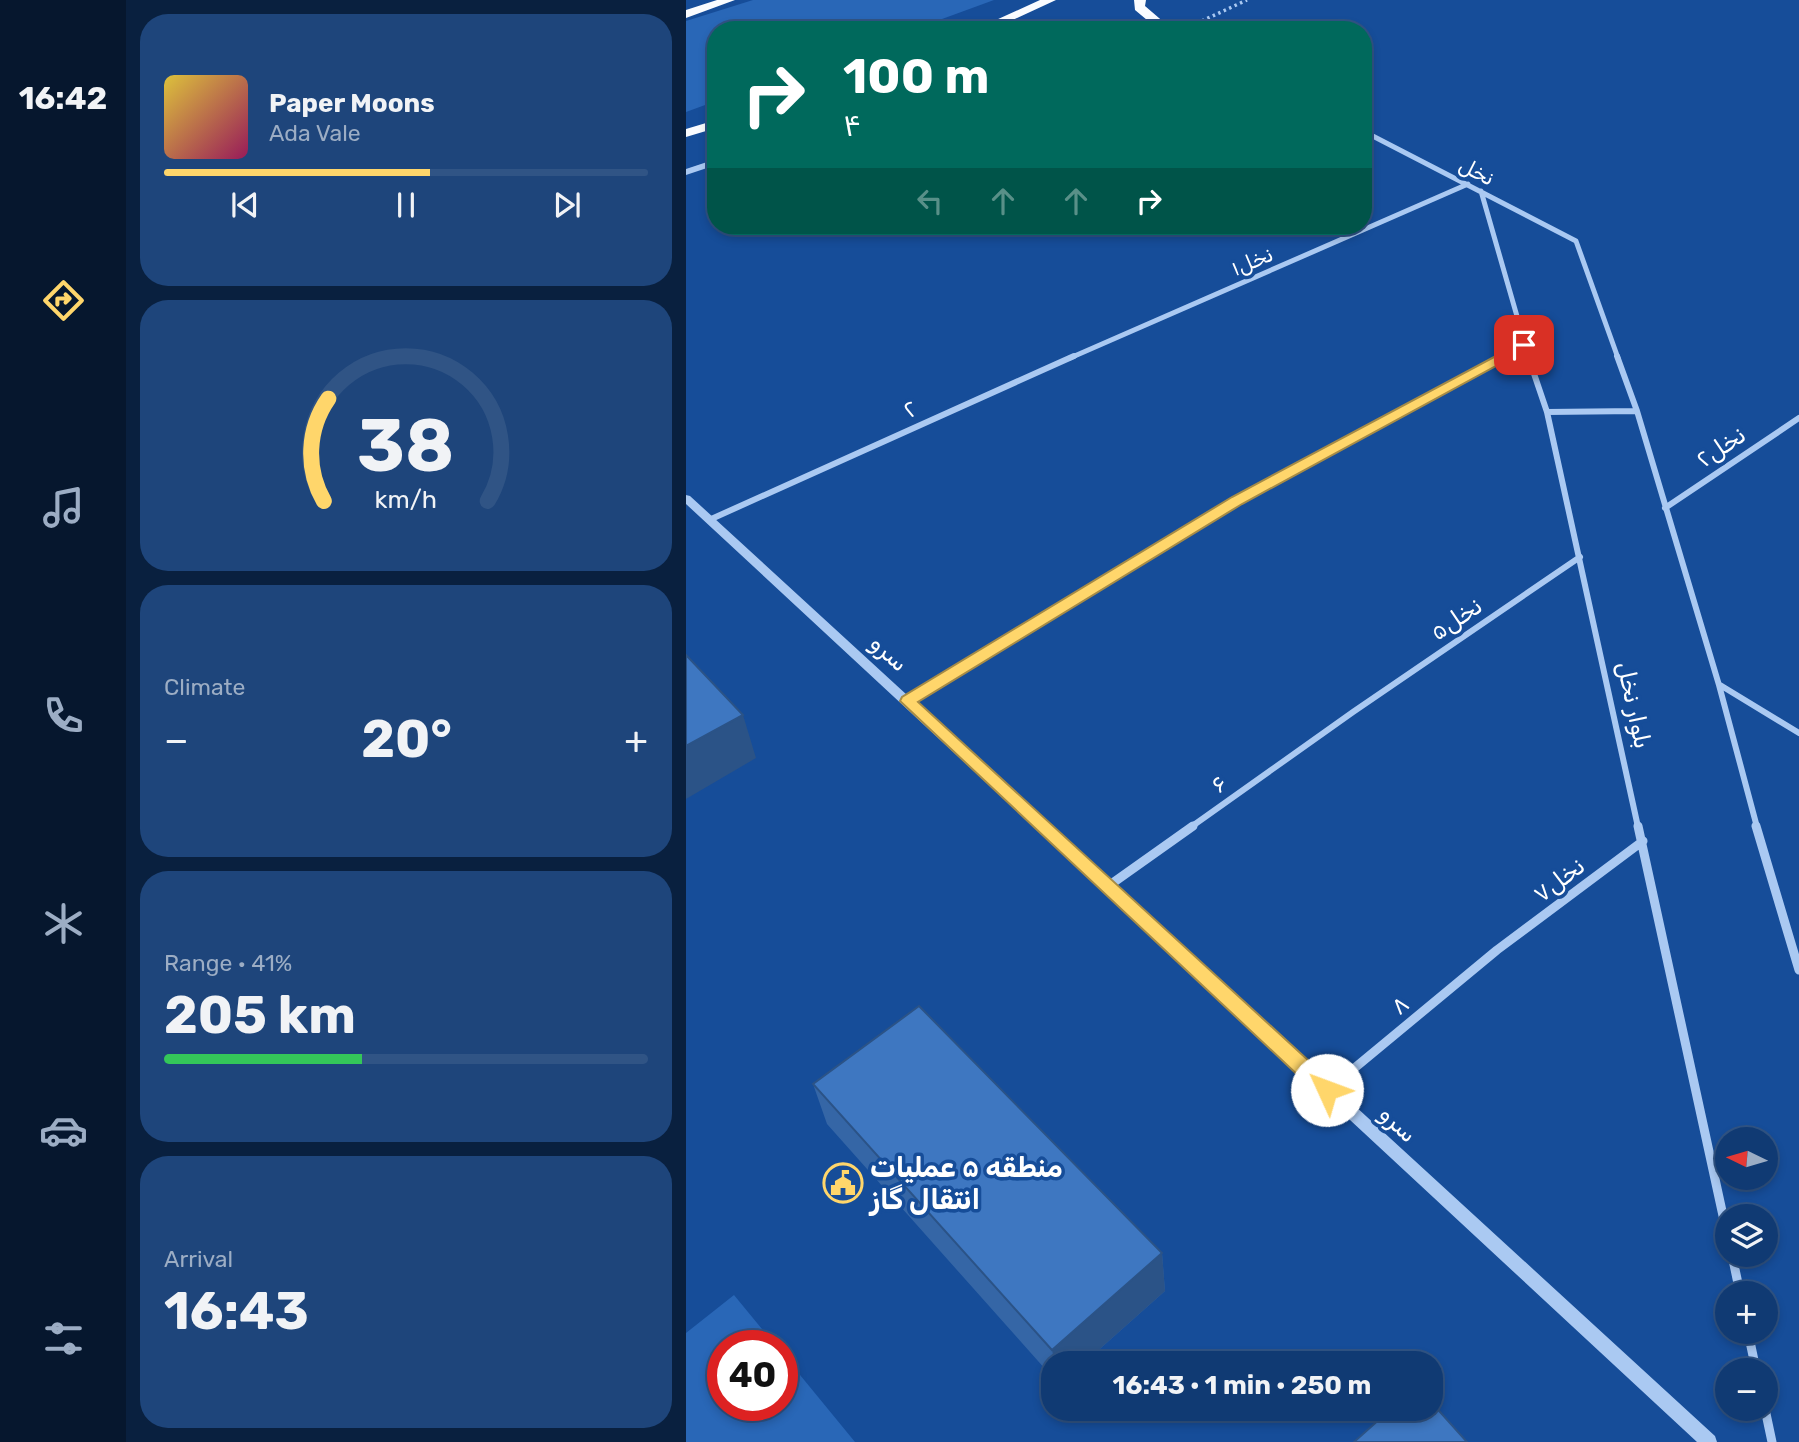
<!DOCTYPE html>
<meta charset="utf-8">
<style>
body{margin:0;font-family:Rubik,Cairo,sans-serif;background:#1e457b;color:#f1f3f6;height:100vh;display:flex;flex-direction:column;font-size:26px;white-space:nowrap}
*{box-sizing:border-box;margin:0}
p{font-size:23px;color:#9cadc4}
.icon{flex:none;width:38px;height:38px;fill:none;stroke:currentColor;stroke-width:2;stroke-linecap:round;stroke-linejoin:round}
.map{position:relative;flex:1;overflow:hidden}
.side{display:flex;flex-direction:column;gap:14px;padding:14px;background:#09203f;width:560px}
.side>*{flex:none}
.guide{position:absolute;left:21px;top:21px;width:665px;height:214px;border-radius:28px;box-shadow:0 4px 10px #0003,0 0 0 2px #305485;background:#00695c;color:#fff;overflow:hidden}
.needle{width:46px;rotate:275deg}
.buttons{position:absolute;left:1029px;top:1127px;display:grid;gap:14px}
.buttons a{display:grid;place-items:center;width:63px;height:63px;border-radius:50%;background:#103a73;box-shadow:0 4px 10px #0003,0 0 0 2px #305485;font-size:35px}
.speed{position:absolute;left:21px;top:1330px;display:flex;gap:14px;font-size:35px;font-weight:700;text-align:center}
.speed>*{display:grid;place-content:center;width:91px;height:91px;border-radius:50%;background:#103a73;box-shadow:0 4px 10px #0003,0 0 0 2px #305485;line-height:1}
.speed .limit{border:10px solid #d22;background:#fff;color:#111}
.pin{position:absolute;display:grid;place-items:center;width:60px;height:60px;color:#fff;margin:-30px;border-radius:14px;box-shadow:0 4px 10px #0006}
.me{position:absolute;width:77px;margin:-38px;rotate:313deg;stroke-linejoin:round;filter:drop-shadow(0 0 5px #0008)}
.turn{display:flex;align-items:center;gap:24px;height:147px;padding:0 21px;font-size:32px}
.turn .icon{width:91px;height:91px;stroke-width:2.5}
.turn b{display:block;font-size:49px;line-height:60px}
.lanes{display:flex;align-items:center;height:66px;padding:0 21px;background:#0003;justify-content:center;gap:35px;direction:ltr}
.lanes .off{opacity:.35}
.big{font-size:52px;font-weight:700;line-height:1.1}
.side .card{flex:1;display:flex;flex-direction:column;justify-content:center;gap:10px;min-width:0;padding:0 24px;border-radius:28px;background:#1e457b}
.side .dial{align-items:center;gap:0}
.dial svg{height:182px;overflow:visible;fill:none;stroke:#305485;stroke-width:7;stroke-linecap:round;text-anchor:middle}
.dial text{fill:#f1f3f6;stroke:none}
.song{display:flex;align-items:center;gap:21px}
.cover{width:84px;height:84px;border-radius:10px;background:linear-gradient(135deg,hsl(50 70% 55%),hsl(330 70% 35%))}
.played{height:7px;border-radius:4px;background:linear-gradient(90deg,#ffd66b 55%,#305485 55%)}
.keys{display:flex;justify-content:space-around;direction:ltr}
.heat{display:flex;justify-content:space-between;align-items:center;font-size:38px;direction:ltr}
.charge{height:10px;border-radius:5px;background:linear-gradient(90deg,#34c759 41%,#305485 0)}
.trip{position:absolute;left:355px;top:1351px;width:402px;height:70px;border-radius:28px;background:#103a73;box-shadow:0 4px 10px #0003,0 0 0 2px #305485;font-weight:700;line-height:70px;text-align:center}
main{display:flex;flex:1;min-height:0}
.dock{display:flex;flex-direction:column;width:126px;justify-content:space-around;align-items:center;background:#06172e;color:#9cadc4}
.dock .icon{width:49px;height:49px}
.dock .selected{color:#ffd66b}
.dock b{font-size:32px;color:#f1f3f6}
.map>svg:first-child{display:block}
.green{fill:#2967b7}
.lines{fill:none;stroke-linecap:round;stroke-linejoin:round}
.path{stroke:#aac9f2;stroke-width:3.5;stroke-dasharray:2.5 3.5;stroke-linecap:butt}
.minor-far2{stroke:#aac9f2;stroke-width:5}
.minor-far1{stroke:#aac9f2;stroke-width:6}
.minor{stroke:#aac9f2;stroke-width:9}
.tertiary{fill:#aac9f2;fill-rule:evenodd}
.trunk{fill:#fafcff;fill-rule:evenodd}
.wall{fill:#3566a6}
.shaded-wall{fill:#2b5387}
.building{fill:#3e77c1;stroke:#2b5387;stroke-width:2}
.route{fill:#ffd66b;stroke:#a68b46;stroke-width:2}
.labels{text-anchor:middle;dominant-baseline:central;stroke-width:7;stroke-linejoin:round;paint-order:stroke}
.far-street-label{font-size:21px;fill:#fff;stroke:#164d99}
.street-label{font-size:24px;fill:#fff;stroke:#164d99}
.near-poi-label{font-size:28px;font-weight:bold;fill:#fff;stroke:#164d99;text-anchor:start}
</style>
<main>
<nav class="dock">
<b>16:42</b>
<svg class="icon selected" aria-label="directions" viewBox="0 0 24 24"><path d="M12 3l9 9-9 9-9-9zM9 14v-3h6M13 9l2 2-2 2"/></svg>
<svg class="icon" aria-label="music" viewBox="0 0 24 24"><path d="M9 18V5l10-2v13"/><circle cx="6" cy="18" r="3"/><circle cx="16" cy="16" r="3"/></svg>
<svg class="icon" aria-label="phone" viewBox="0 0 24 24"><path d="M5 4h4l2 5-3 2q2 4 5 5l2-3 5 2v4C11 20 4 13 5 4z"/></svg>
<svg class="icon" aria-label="climate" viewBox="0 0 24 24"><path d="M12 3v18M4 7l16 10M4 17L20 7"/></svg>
<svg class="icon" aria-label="car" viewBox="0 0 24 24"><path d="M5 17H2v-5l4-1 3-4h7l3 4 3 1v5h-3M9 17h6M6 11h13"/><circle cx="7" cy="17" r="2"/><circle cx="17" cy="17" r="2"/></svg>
<svg class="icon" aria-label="filters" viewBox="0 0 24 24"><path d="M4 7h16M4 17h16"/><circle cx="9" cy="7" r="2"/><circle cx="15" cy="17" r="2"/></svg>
</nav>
<section class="side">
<div class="card">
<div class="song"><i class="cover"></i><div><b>Paper Moons</b><p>Ada Vale</p></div></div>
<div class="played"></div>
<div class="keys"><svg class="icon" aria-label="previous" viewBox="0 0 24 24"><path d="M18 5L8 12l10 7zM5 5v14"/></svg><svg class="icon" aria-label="pause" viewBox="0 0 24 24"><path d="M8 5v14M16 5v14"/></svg><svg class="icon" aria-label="next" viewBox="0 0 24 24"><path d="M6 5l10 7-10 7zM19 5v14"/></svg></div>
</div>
<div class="card dial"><svg viewBox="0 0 100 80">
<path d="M14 69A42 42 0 1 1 86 69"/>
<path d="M14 69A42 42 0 0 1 16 24" stroke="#ffd66b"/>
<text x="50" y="56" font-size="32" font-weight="700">38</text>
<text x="50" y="72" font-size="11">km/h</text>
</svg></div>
<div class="card"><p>Climate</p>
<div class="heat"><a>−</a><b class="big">20°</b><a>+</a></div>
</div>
<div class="card"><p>Range · 41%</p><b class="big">205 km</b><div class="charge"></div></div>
<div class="card"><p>Arrival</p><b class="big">16:43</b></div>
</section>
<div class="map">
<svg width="1113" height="1442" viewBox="0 0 1113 1442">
<rect width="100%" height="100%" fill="#164d99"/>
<path class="green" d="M67,0H308L226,30H30V101L0,112V21Z
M48,1295L90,1346H37V1405H96V1353L169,1442H0V1333Z"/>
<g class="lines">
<path class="path" d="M505,26L561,0"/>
<path class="minor-far2" d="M677,131L890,241L932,358
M795,191L843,358
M384,358L782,184
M814,358L838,345"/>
<path class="minor-far1" d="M842,356L861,412L952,827
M931,356L951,411L1033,685L1071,827
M861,412L951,411
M979,508L1113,418
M23,520L388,356
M1034,685L1113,733
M222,701L551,501L817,356
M505,827L667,712L894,557"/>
<path class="minor" d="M952,826L1041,1234
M1070,826L1113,970
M421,887L507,826
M642,1090L811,950L957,841
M1046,1255L1054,1293
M1062,1332L1070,1370
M1079,1409L1086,1442"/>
<path class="tertiary" d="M30,159V165L0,175V169Z
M0,495L4,496L1029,1436L1031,1442H1011L0,504Z"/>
<path class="trunk" d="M31,0H49L0,18V10Z
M354,0H370L305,30H288Z
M448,0H460L459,6L487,30H473L449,10Z
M30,120V128L0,137V129Z"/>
</g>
<path class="wall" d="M127,1084L476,1253L479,1291L398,1363H368V1379L141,1124Z"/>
<path class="shaded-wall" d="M57,715L70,758L0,799V746Z
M476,1253L479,1291L398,1363H369L366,1350Z"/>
<path class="building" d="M0,655L57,715L0,746Z
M233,1006L476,1253L366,1350L127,1084Z
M746,1403L781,1442H668L705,1409H746Z"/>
<path class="route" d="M838,341L844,345L843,348L556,504L232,702L648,1084L651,1090L648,1096L641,1098L634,1096L214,701L216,697L546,497Z"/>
<defs>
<g id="civic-ring" transform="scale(2.0125)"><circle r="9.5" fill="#164d99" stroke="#ffd66b" stroke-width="1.5"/><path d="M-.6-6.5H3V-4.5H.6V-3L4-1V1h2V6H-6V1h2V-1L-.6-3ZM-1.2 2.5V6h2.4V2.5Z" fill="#ffd66b"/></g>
</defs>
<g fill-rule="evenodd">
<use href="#civic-ring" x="157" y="1183"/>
</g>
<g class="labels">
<g class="far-street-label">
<text transform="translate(791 171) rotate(27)">نخل</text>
<text transform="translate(566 261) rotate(-23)">نخل۱</text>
</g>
<g class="street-label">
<text transform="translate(224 409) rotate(-24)">۲</text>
<text transform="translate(1035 447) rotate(-34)">نخل۲</text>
<text transform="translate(770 619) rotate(-34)">نخل۵</text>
<text transform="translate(203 653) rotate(42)">سرو</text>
<text transform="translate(948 705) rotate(78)">بلوار نخل</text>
<text transform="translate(533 784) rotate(-35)">۶</text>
<text transform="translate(873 880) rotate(-37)">نخل۷</text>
<text transform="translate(714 1005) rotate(-39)">۸</text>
<text transform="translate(712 1124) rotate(43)">سرو</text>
</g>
<g class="near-poi-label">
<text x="184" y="1167">منطقه ۵ عملیات<tspan x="184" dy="32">انتقال گاز</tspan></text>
</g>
</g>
</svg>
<div class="buttons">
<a><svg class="needle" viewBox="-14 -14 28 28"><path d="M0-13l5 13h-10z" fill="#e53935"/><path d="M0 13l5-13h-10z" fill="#9cadc4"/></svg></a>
<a><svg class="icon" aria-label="layers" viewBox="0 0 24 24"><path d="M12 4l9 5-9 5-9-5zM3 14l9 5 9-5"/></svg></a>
<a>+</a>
<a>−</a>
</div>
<div class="speed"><div class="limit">40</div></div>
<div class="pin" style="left:838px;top:345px;background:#d93025"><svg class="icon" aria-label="arrive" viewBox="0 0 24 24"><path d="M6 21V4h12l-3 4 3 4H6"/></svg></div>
<svg class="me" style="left:641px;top:1090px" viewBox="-20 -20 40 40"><circle r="19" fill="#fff"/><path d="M0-13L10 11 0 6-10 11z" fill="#ffd66b"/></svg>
<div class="trip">16:43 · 1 min · 250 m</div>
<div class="guide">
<div class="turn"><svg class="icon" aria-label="right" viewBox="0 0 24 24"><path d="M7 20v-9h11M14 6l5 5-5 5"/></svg><div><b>100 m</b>۴</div></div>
<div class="lanes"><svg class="icon off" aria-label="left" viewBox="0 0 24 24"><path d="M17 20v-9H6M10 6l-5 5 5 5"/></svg><svg class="icon off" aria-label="ahead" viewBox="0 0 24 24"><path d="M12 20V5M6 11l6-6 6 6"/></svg><svg class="icon off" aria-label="ahead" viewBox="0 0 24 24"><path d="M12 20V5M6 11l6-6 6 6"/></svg><svg class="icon" aria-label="right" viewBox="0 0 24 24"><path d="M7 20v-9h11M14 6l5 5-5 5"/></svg></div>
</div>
</div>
</main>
